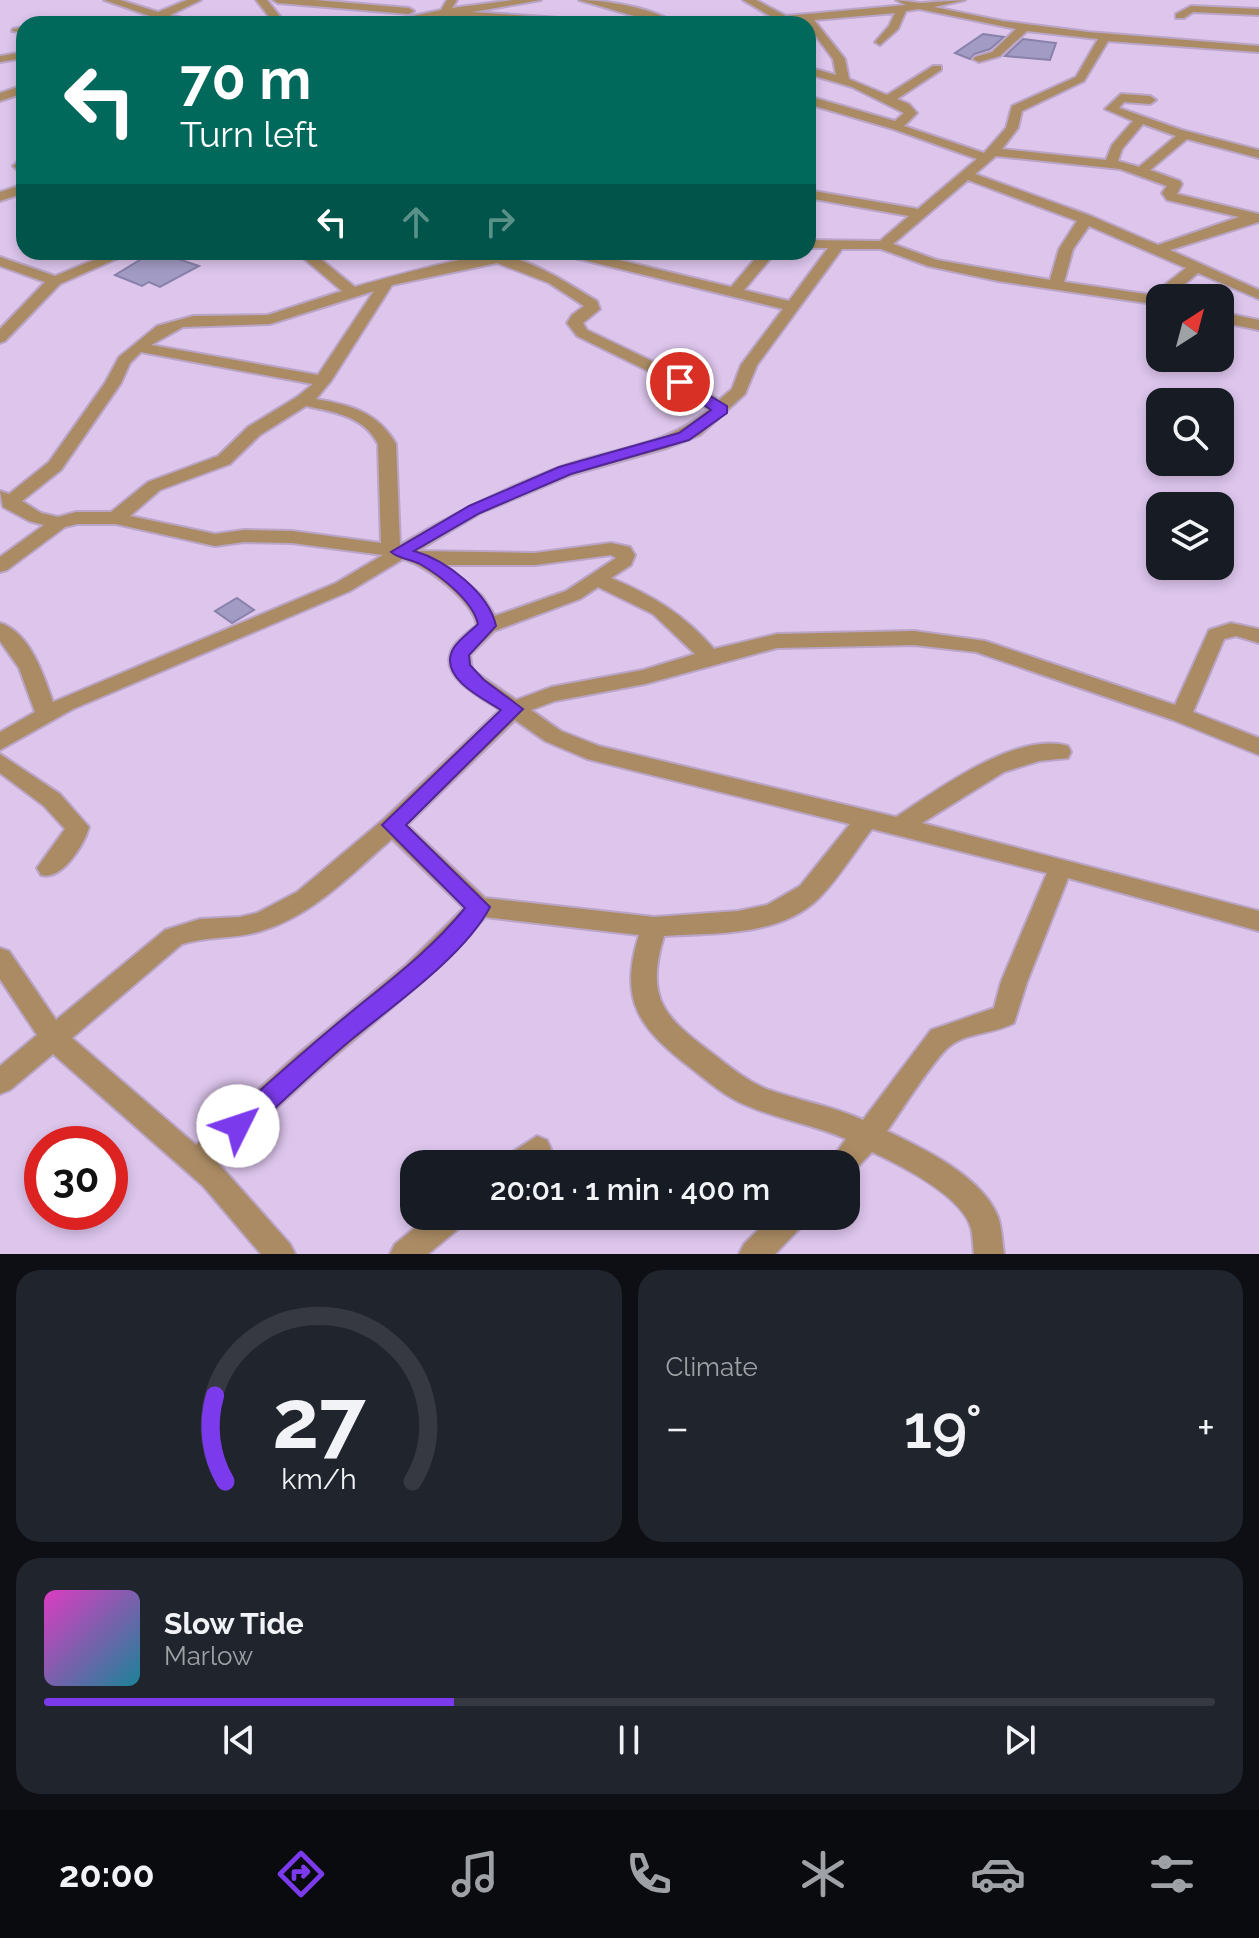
<!DOCTYPE html>
<meta charset="utf-8">
<style>
body{margin:0;font-family:Raleway,sans-serif;background:#20242c;color:#f1f3f6;height:100vh;display:flex;flex-direction:column;font-size:30px;white-space:nowrap}
*{box-sizing:border-box;margin:0}
p{font-size:26px;color:#9ea1a6}
.icon{flex:none;width:44px;height:44px;fill:none;stroke:currentColor;stroke-width:2;stroke-linecap:round;stroke-linejoin:round}
.map{position:relative;height:1254px;overflow:hidden}
.details{display:flex;flex-direction:column;gap:16px;padding:16px;background:#0d0f14;flex:1}
.details>*{flex:none}
.banner{position:absolute;left:16px;top:16px;width:800px;height:244px;border-radius:24px;box-shadow:0 4px 12px #0003;background:#00695c;color:#fff;overflow:hidden}
.needle{width:52px;rotate:36deg}
.fabs{position:absolute;left:1146px;top:284px;display:grid;gap:16px}
.fabs a{display:grid;place-items:center;width:88px;height:88px;border-radius:16px;background:#171b24;box-shadow:0 4px 12px #0003;font-size:40px}
.speed{position:absolute;left:24px;top:1126px;display:flex;gap:16px;font-size:40px;font-weight:700;text-align:center}
.speed>*{display:grid;place-content:center;width:104px;height:104px;border-radius:50%;background:#171b24;box-shadow:0 4px 12px #0003;line-height:1}
.speed .limit{border:12px solid #d22;background:#fff;color:#111}
.pin{position:absolute;display:grid;place-items:center;width:68px;height:68px;color:#fff;margin:-34px;border:4px solid #fff;border-radius:50%;box-shadow:0 2px 8px #0007}
.me{position:absolute;width:88px;margin:-44px;rotate:49deg;stroke-linejoin:round;filter:drop-shadow(0 0 6px #0008)}
.turn{display:flex;align-items:center;gap:28px;height:168px;padding:0 32px;font-size:36px}
.turn .icon{width:104px;height:104px;stroke-width:2.5}
.turn b{display:block;font-size:56px;line-height:68px}
.lanes{display:flex;align-items:center;height:76px;padding:0 32px;background:#0003;justify-content:center;gap:40px;direction:ltr}
.lanes .off{opacity:.35}
.big{font-size:60px;font-weight:600;line-height:1.1}
.details .tile{flex:1;display:flex;flex-direction:column;justify-content:center;gap:12px;min-width:0;padding:0 28px;border-radius:24px;background:#20242c}
.details .dial{align-items:center;gap:0}
.dial svg{height:208px;overflow:visible;fill:none;stroke:#363941;stroke-width:7;stroke-linecap:round;text-anchor:middle}
.dial text{fill:#f1f3f6;stroke:none}
.song{display:flex;align-items:center;gap:24px}
.cover{width:96px;height:96px;border-radius:12px;background:linear-gradient(135deg,hsl(310 70% 55%),hsl(190 70% 35%))}
.played{height:8px;border-radius:4px;background:linear-gradient(90deg,#7c3aed 35%,#363941 35%)}
.keys{display:flex;justify-content:space-around;direction:ltr}
.heat{display:flex;justify-content:space-between;align-items:center;font-size:44px;direction:ltr}
.details .tiles{flex:1;display:grid;gap:16px;grid-template-columns:1fr 1fr}
.tile:last-child{grid-column:span 2}
.trip{position:absolute;left:400px;top:1150px;width:460px;height:80px;border-radius:24px;background:#171b24;box-shadow:0 4px 12px #0003;font-weight:600;line-height:80px;text-align:center}
.tab-bar{display:flex;height:128px;justify-content:space-around;align-items:center;background:#090b0e;color:#9ea1a6}
.tab-bar .icon{width:56px;height:56px}
.tab-bar .active{color:#7c3aed}
.tab-bar b{font-size:36px;color:#f1f3f6}
.map>svg:first-child{display:block}
.building{fill:#a29bc4;stroke:#8881a9;stroke-width:2}
.lines{fill:none;stroke-linecap:round;stroke-linejoin:round}
.minor-casing{stroke:#baa5c7;stroke-width:4}
.minor{fill:#aa8b64;fill-rule:evenodd}
.route{fill:#7c3aed;stroke:#51269a;stroke-width:2}
</style>
<div class="map">
<svg width="1259" height="1254" viewBox="0 0 1259 1254">
<rect width="100%" height="100%" fill="#ddc5ec"/>
<path class="building" d="M983,34L1004,37L990,49L974,54L970,59L955,53Z
M1023,39L1056,43L1050,60L1005,56Z
M153,252H157L199,266L160,287L149,282L142,286L115,275Z
M237,598L254,610L232,623L215,611Z"/>
<g class="lines">
<g class="minor-casing">
<path id="minor" d="M104,0H120L158,12L187,0H201L170,15L206,24L159,19Z
M256,0H267L286,24H275Z
M273,0H315L409,8L414,11L409,14L278,3Z
M447,0H457L452,8L513,0H541L472,12L603,21L608,24C553,24 499,18 444,16C422,15 399,24 376,24L441,10Z
M579,0C604,0 656,8 675,24H662Z
M743,0H756L786,16L906,5L896,0L920,3L965,0L934,7L1002,21L1088,32L1259,46V52L1108,41L1084,81L1022,111L1018,128L1002,149L1106,160L1112,145L1133,121L1105,109L1121,94L1150,96L1156,100L1150,104L1124,102L1119,108L1182,130L1259,150V158L1187,139L1150,170L1180,181L1182,184L1177,194L1259,214V222L1170,250L1259,290V299L1198,273L1168,298H1160V305L998,281L928,266L881,249H842L757,365L745,394L700,435L667,448L571,475L480,513L417,551L535,553L611,543L630,547L635,555L631,565L611,578C652,595 685,615 714,649L777,634L914,631L985,641L1175,705L1209,630L1231,623L1259,629V643L1236,636L1224,639L1193,712L1259,738V755L1173,720L976,652L914,645L777,648L645,684L555,701L531,710L561,731L599,746L896,817C938,790 1015,731 1068,746L1071,752L1068,758L1039,761L1004,772L922,823L1259,911V931L1068,878L1027,982L1014,1023C994,1034 968,1032 950,1046C935,1057 900,1113 887,1131C924,1149 983,1177 998,1217C1002,1228 1002,1242 1004,1254H974C973,1246 973,1236 971,1228C962,1196 900,1165 872,1152L852,1173L846,1176V1164H828L846,1139C815,1125 780,1120 748,1106C727,1098 710,1083 692,1069C640,1029 618,1002 639,935L485,917L424,980L316,1072L217,1162L290,1244L295,1254H261L203,1186L53,1054L10,1090L0,1094V1066L37,1035L0,979V948L9,951L56,1020L165,930L200,919L240,917L257,913L297,892L384,819L500,710C483,698 440,678 451,652C454,642 469,632 477,625C472,600 427,566 403,559L350,591L73,709L0,750V732L35,712L19,668L0,641V623C30,632 44,676 53,702L336,583L383,555L292,543L244,542L215,546L116,524H77L65,527L7,570L0,572V557L44,525L29,521L3,507L0,491L9,494L49,462L105,383L119,357L157,326L193,316L268,315L342,291L296,252H312L355,287C379,280 482,251 502,255C536,262 568,283 597,301L600,309L583,323L587,330L660,365L719,400L732,389L741,365L783,309L563,255L561,252H586L731,287L761,252H776L744,290L789,301L828,248H808V240L880,241L909,216L808,198V190L918,209L977,159L893,129L808,104V96L895,121L904,113L852,87L808,74V67L836,75L833,59L804,20L719,24L724,21L772,17ZM919,9L1016,29L992,52L975,57L973,59L979,62L1000,56L1027,31L1098,39L1076,77L1012,106L1006,128L984,153L904,126L917,113L909,104L897,99L941,70V66H933L887,95L849,79L845,59L814,20L895,13L889,26L875,42L880,45L898,29L906,11ZM1143,124L1176,136L1139,167L1118,161L1122,149ZM996,156L1120,169L1167,186L1162,193L1167,200L1239,217L1158,245L1091,216L975,174ZM968,180L1077,221L1059,249L1050,280L937,260L893,244ZM1089,226L1186,268L1152,295L1064,282L1073,249ZM497,263L549,283L584,306L572,315L567,323L577,336L648,371L709,409C665,448 609,448 555,469C501,490 451,515 400,545L396,444C378,412 350,405 316,399L331,381L392,285ZM374,291L318,375L151,345L183,327L270,324ZM141,352L313,384L297,397L248,427L218,456L148,482L111,512H76L58,517L41,513L22,501L61,470L121,383L130,363ZM306,406C334,412 364,416 378,444L381,543L292,531L244,530L215,534L130,516L160,490L230,464L260,435ZM611,555L616,558L566,591L495,616L482,596L444,565H535ZM598,587L653,614L695,654L643,670L551,687L516,700L472,670L470,655L494,631L580,599ZM515,720L545,741L587,759L850,824L800,886L767,905L738,911L654,917L485,898L407,825ZM872,829L1047,873L1001,982L994,1008L931,1030L863,1120C833,1106 800,1101 769,1090C748,1082 730,1067 712,1053C664,1017 645,999 664,936C713,933 780,937 819,898C839,878 855,851 872,829ZM392,839L464,908L406,965L297,1055L196,1145L72,1038L182,944C208,936 235,939 261,931C313,916 352,873 392,839Z
M1191,6L1259,9V15L1193,12L1184,18H1176V14Z
M50,21L70,24H45Z
M24,27V33L12,31L13,29Z
M24,52V58L0,62V56Z
M24,85V93L0,101V93Z
M24,156V176L13,166Z
M24,184V193L0,201V192Z
M113,252H132L60,284L5,341L0,343V329L45,282L0,266V257L55,276Z
M1220,312L1259,320V330L1220,322Z
M0,754L60,794L89,827C84,846 61,881 41,875L37,868L65,829L44,806L0,773Z
M537,1136L547,1140L551,1149C542,1169 523,1164 504,1164L508,1155Z
M429,1216H467L462,1226L428,1254H390L395,1244Z
M772,1216H807L802,1226L775,1254H739L744,1244Z"/>
</g>
<use href="#minor" class="minor"/>
</g>
<path class="route" d="M680,378L727,406V413L689,440L571,474L480,513L414,551C446,560 489,593 496,626L469,655L470,665L484,680L523,709L406,825L490,907C465,955 395,1004 352,1039C316,1069 282,1102 247,1134L238,1137L229,1134L225,1126L229,1118C263,1088 297,1057 332,1028C378,989 427,955 465,908L382,825L501,710C484,699 443,680 451,654C454,643 470,632 478,624C473,601 441,576 420,564C411,559 399,559 391,552L469,506L559,467L679,433L711,410L675,385V379Z"/>
</svg>
<div class="fabs">
<a><svg class="needle" viewBox="-14 -14 28 28"><path d="M0-13l5 13h-10z" fill="#e53935"/><path d="M0 13l5-13h-10z" fill="#9ea1a6"/></svg></a>
<a><svg class="icon" aria-label="search" viewBox="0 0 24 24"><circle cx="10" cy="10" r="6"/><path d="M15 15l6 6"/></svg></a>
<a><svg class="icon" aria-label="layers" viewBox="0 0 24 24"><path d="M12 4l9 5-9 5-9-5zM3 14l9 5 9-5"/></svg></a>
</div>
<div class="speed"><div class="limit">30</div></div>
<div class="pin" style="left:680px;top:382px;background:#d93025"><svg class="icon" aria-label="arrive" viewBox="0 0 24 24"><path d="M6 21V4h12l-3 4 3 4H6"/></svg></div>
<svg class="me" style="left:238px;top:1126px" viewBox="-20 -20 40 40"><circle r="19" fill="#fff"/><path d="M0-13L10 11 0 6-10 11z" fill="#7c3aed"/></svg>
<div class="trip">20:01 · 1 min · 400 m</div>
<div class="banner">
<div class="turn"><svg class="icon" aria-label="left" viewBox="0 0 24 24"><path d="M17 20v-9H6M10 6l-5 5 5 5"/></svg><div><b>70 m</b>Turn left</div></div>
<div class="lanes"><svg class="icon" aria-label="left" viewBox="0 0 24 24"><path d="M17 20v-9H6M10 6l-5 5 5 5"/></svg><svg class="icon off" aria-label="ahead" viewBox="0 0 24 24"><path d="M12 20V5M6 11l6-6 6 6"/></svg><svg class="icon off" aria-label="right" viewBox="0 0 24 24"><path d="M7 20v-9h11M14 6l5 5-5 5"/></svg></div>
</div>
</div>
<section class="details">
<div class="tiles">
<div class="tile dial"><svg viewBox="0 0 100 80">
<path d="M14 69A42 42 0 1 1 86 69"/>
<path d="M14 69A42 42 0 0 1 10 36" stroke="#7c3aed"/>
<text x="50" y="56" font-size="32" font-weight="700">27</text>
<text x="50" y="72" font-size="11">km/h</text>
</svg></div>
<div class="tile"><p>Climate</p>
<div class="heat"><a>−</a><b class="big">19°</b><a>+</a></div>
</div>
<div class="tile">
<div class="song"><i class="cover"></i><div><b>Slow Tide</b><p>Marlow</p></div></div>
<div class="played"></div>
<div class="keys"><svg class="icon" aria-label="previous" viewBox="0 0 24 24"><path d="M18 5L8 12l10 7zM5 5v14"/></svg><svg class="icon" aria-label="pause" viewBox="0 0 24 24"><path d="M8 5v14M16 5v14"/></svg><svg class="icon" aria-label="next" viewBox="0 0 24 24"><path d="M6 5l10 7-10 7zM19 5v14"/></svg></div>
</div>
</div>
</section>
<nav class="tab-bar">
<b>20:00</b>
<svg class="icon active" aria-label="directions" viewBox="0 0 24 24"><path d="M12 3l9 9-9 9-9-9zM9 14v-3h6M13 9l2 2-2 2"/></svg>
<svg class="icon" aria-label="music" viewBox="0 0 24 24"><path d="M9 18V5l10-2v13"/><circle cx="6" cy="18" r="3"/><circle cx="16" cy="16" r="3"/></svg>
<svg class="icon" aria-label="phone" viewBox="0 0 24 24"><path d="M5 4h4l2 5-3 2q2 4 5 5l2-3 5 2v4C11 20 4 13 5 4z"/></svg>
<svg class="icon" aria-label="climate" viewBox="0 0 24 24"><path d="M12 3v18M4 7l16 10M4 17L20 7"/></svg>
<svg class="icon" aria-label="car" viewBox="0 0 24 24"><path d="M5 17H2v-5l4-1 3-4h7l3 4 3 1v5h-3M9 17h6M6 11h13"/><circle cx="7" cy="17" r="2"/><circle cx="17" cy="17" r="2"/></svg>
<svg class="icon" aria-label="filters" viewBox="0 0 24 24"><path d="M4 7h16M4 17h16"/><circle cx="9" cy="7" r="2"/><circle cx="15" cy="17" r="2"/></svg>
</nav>
